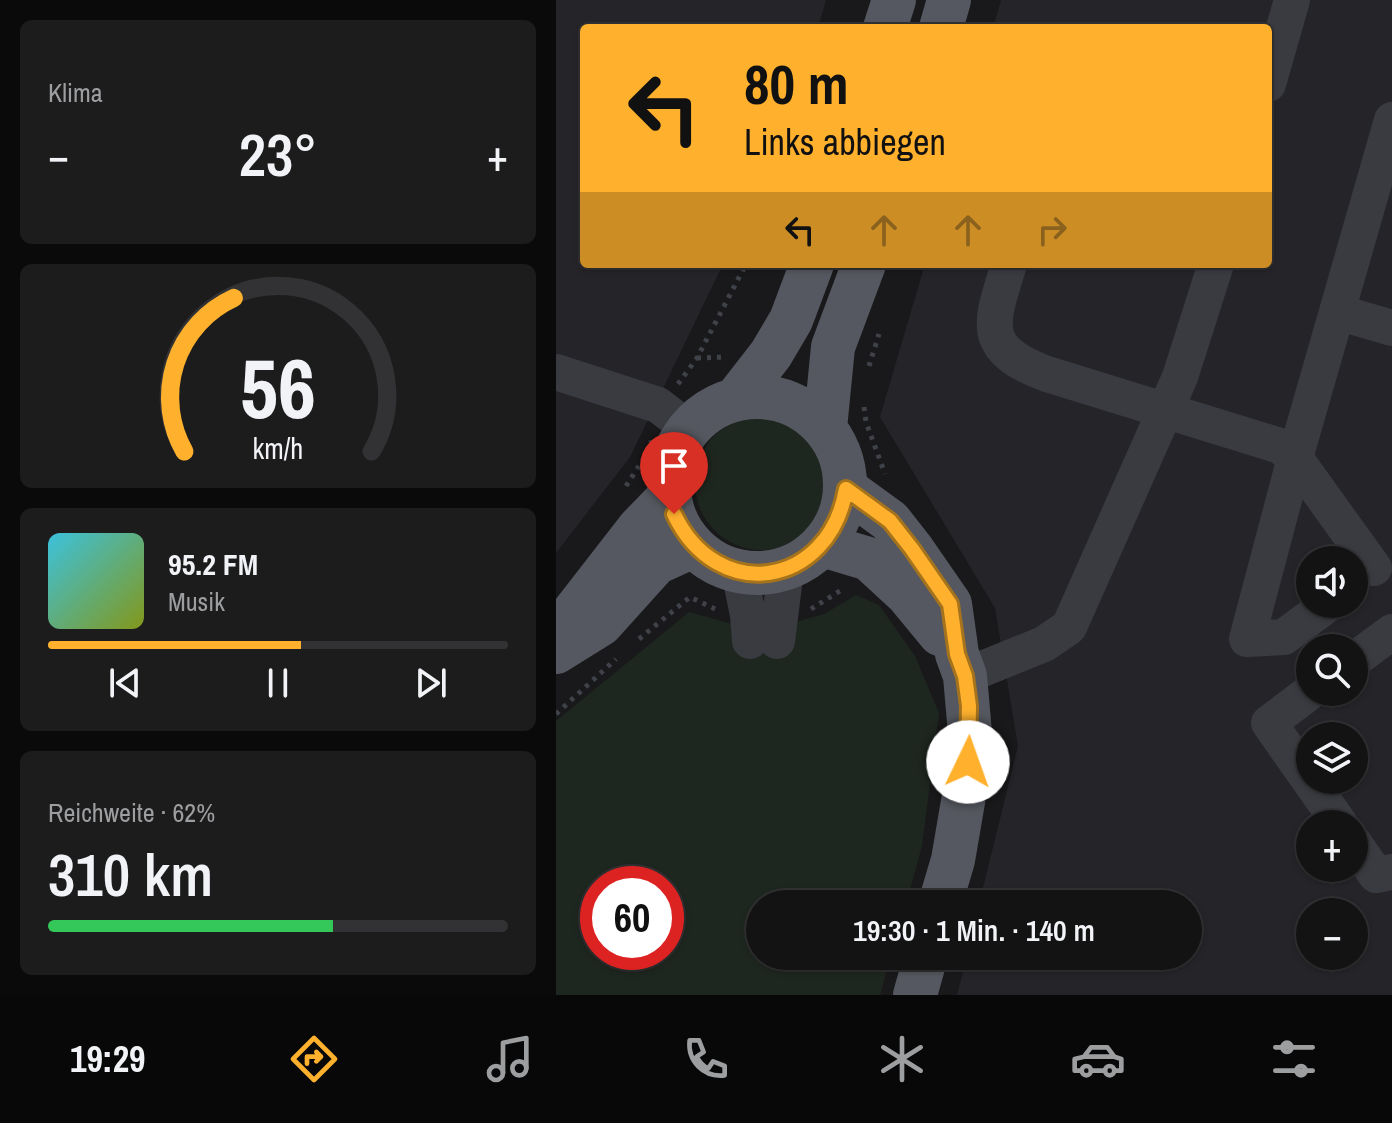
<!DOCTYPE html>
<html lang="de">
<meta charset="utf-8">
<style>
body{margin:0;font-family:"Archivo Narrow",sans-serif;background:#1c1c1d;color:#f1f3f6;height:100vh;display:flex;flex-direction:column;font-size:30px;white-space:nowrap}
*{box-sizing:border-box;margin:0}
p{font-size:26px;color:#9d9ea0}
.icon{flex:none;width:44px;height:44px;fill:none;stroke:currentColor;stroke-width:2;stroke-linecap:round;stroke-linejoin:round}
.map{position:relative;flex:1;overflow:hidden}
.panel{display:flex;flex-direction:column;gap:20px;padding:20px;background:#0a0a0b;width:556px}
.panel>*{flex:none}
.top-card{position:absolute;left:24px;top:24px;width:692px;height:244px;border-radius:8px;box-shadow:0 2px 6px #0004,0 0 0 2px #323234;background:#ffb12d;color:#111;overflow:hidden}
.buttons{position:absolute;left:740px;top:546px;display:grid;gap:16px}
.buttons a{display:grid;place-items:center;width:72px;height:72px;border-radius:50%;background:#131314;box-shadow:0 2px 6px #0004,0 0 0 2px #323234;font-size:40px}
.speed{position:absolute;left:24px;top:866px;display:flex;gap:16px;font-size:40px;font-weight:700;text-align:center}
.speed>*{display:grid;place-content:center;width:104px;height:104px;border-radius:50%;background:#131314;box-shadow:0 2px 6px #0004,0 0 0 2px #323234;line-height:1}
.speed .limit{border:12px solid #d22;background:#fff;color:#111}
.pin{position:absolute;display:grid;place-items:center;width:68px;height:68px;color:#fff;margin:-82px -34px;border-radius:50% 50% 50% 0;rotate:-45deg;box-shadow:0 0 8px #0007}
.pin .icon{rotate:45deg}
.me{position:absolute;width:88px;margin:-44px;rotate:3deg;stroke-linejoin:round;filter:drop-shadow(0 0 6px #0008)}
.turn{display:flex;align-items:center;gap:28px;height:168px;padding:0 32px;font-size:36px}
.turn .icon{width:104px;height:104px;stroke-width:2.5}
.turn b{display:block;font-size:56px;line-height:68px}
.lanes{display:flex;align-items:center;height:76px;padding:0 32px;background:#0003;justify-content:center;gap:40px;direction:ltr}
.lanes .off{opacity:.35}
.big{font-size:60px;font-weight:600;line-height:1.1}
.panel .widget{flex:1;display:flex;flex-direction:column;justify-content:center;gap:12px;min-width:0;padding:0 28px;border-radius:12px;background:#1c1c1d}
.panel .dial{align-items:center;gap:0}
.dial svg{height:208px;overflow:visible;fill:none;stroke:#323234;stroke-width:7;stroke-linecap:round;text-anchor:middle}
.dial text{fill:#f1f3f6;stroke:none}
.song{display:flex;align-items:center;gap:24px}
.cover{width:96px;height:96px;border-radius:12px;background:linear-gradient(135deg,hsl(190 70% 55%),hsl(70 70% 35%))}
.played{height:8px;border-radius:4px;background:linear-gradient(90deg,#ffb12d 55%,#323234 55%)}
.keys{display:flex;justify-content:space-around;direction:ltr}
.heat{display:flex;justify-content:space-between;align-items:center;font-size:44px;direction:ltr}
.charge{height:12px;border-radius:6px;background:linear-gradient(90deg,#34c759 62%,#323234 0)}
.trip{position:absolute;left:190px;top:890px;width:456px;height:80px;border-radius:40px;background:#131314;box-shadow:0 2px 6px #0004,0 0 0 2px #323234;font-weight:600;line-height:80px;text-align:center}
.menu{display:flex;height:128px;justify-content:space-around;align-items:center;background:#080808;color:#9d9ea0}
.menu .icon{width:56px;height:56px}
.menu .current{color:#ffb12d}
.menu b{font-size:36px;color:#f1f3f6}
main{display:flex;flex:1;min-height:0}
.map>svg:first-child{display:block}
.built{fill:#252529;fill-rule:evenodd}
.green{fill:#1e271f;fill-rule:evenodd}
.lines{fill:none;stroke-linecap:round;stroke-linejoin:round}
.path{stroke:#3f4248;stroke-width:5;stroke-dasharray:4 6;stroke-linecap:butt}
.minor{stroke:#3a3b41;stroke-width:36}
.major{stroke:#555860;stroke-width:44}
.route-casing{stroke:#a6731d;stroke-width:20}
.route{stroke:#ffb12d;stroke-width:14}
</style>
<main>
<section class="panel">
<div class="widget"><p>Klima</p>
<div class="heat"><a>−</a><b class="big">23°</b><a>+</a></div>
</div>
<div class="widget dial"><svg viewBox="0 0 100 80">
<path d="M14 69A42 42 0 1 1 86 69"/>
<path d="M14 69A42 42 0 0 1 33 10" stroke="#ffb12d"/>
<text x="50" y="56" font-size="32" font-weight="700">56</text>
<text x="50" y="72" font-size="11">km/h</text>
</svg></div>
<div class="widget">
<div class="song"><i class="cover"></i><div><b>95.2 FM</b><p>Musik</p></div></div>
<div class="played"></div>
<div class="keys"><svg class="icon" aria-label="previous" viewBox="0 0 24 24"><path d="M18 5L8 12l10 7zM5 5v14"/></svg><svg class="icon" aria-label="pause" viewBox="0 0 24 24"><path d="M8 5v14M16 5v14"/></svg><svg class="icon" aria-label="next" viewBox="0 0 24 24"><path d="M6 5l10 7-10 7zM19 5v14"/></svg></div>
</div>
<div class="widget"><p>Reichweite · 62%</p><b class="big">310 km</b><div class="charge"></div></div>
</section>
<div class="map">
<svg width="836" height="995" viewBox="0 0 836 995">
<rect width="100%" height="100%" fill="#19191b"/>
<path class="built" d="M0,0H270L262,28H28V264H167L74,457L0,553Z
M445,0H836V995H401L411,956H632V904H423L462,746L439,608L324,417L369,264H712V28H437ZM754,560H798V604H754ZM754,648H798V692H754ZM754,736H798V780H754ZM754,824H798V868H754ZM754,912H798V956H754Z"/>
<path class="green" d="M139 483a67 67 0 1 1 134 0a67 67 0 1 1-134 0Z
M300,595L323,605L359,656L383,713L366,846L350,904H204V956H335L324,995H0V721L133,612L180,625L236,623L268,614ZM42,884H110V952H42Z"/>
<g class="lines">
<path class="path" d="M141,358L169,357
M313,366L323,334
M122,384L141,358L190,264
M308,407L310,422L329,474
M70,486L96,446L95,440
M255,609L287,589
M83,639L134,597L159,609
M0,714L60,659"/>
<path class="minor" d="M712,84L736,0
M453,264C435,324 422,348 491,374L724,446L739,458L818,568
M781,312L836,328
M0,372L102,405L133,429
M183,571L192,615L194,641
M772,604L728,637L691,639L739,458L836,120
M221,641L230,569
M798,660L836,632
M409,676L488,644L513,627L624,377L660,264
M754,692L713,723L784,824
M798,843L820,875L836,872"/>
<path class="major" d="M329,28L338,0
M385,28L393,0
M113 485a88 88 0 1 1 176 0a88 88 0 1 1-176 0Z
M180,399L215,354L235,320L256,264
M269,428L277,347L308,264
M290,489L334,521L356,549L394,604L401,654L409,676L414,733L409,790L397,860L384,904
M266,545L313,559L351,594L384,634
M0,635L83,528L114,496
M0,652L45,624L100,563L137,546
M359,995L370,956"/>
</g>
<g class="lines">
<g class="route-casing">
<path id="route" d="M118,514C161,605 273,588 290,489L334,521L356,549L394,604L401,654L409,676L413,706L412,762"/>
</g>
<use href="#route" class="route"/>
</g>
</svg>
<div class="buttons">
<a><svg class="icon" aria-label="sound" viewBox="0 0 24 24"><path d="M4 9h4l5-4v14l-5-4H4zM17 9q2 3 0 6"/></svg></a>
<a><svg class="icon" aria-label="search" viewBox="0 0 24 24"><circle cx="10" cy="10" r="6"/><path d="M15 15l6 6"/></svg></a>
<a><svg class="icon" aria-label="layers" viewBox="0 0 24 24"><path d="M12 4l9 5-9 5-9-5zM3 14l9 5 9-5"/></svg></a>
<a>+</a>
<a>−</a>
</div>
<div class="speed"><div class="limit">60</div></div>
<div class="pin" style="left:118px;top:514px;background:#d93025"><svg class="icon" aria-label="arrive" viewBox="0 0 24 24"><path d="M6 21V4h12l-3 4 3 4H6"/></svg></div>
<svg class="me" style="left:412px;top:762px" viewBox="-20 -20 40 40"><circle r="19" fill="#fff"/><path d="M0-13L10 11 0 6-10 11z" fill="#ffb12d"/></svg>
<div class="trip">19:30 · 1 Min. · 140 m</div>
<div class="top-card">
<div class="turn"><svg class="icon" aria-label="left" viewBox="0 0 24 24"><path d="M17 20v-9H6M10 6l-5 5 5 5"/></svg><div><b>80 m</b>Links abbiegen</div></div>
<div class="lanes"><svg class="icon" aria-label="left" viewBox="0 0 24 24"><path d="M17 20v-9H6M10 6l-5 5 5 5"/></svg><svg class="icon off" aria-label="ahead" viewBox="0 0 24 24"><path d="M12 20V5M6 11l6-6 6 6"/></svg><svg class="icon off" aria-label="ahead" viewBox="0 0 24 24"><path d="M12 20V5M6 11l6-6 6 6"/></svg><svg class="icon off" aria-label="right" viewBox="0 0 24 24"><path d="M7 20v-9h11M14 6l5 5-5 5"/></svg></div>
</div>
</div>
</main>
<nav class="menu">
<b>19:29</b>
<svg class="icon current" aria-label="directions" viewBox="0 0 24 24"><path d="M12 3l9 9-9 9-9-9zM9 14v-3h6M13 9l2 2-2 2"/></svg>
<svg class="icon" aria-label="music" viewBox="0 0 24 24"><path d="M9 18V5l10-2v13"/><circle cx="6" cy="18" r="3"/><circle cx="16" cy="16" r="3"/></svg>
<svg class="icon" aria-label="phone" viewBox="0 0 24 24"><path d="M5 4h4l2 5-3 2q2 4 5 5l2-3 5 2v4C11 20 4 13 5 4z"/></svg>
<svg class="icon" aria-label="climate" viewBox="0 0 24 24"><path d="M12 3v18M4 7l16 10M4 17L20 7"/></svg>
<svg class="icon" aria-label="car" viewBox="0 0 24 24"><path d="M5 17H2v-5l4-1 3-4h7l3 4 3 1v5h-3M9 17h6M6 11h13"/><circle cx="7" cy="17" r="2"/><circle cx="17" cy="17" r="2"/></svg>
<svg class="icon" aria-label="filters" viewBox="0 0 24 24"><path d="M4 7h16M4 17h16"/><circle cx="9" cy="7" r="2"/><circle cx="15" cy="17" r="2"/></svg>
</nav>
